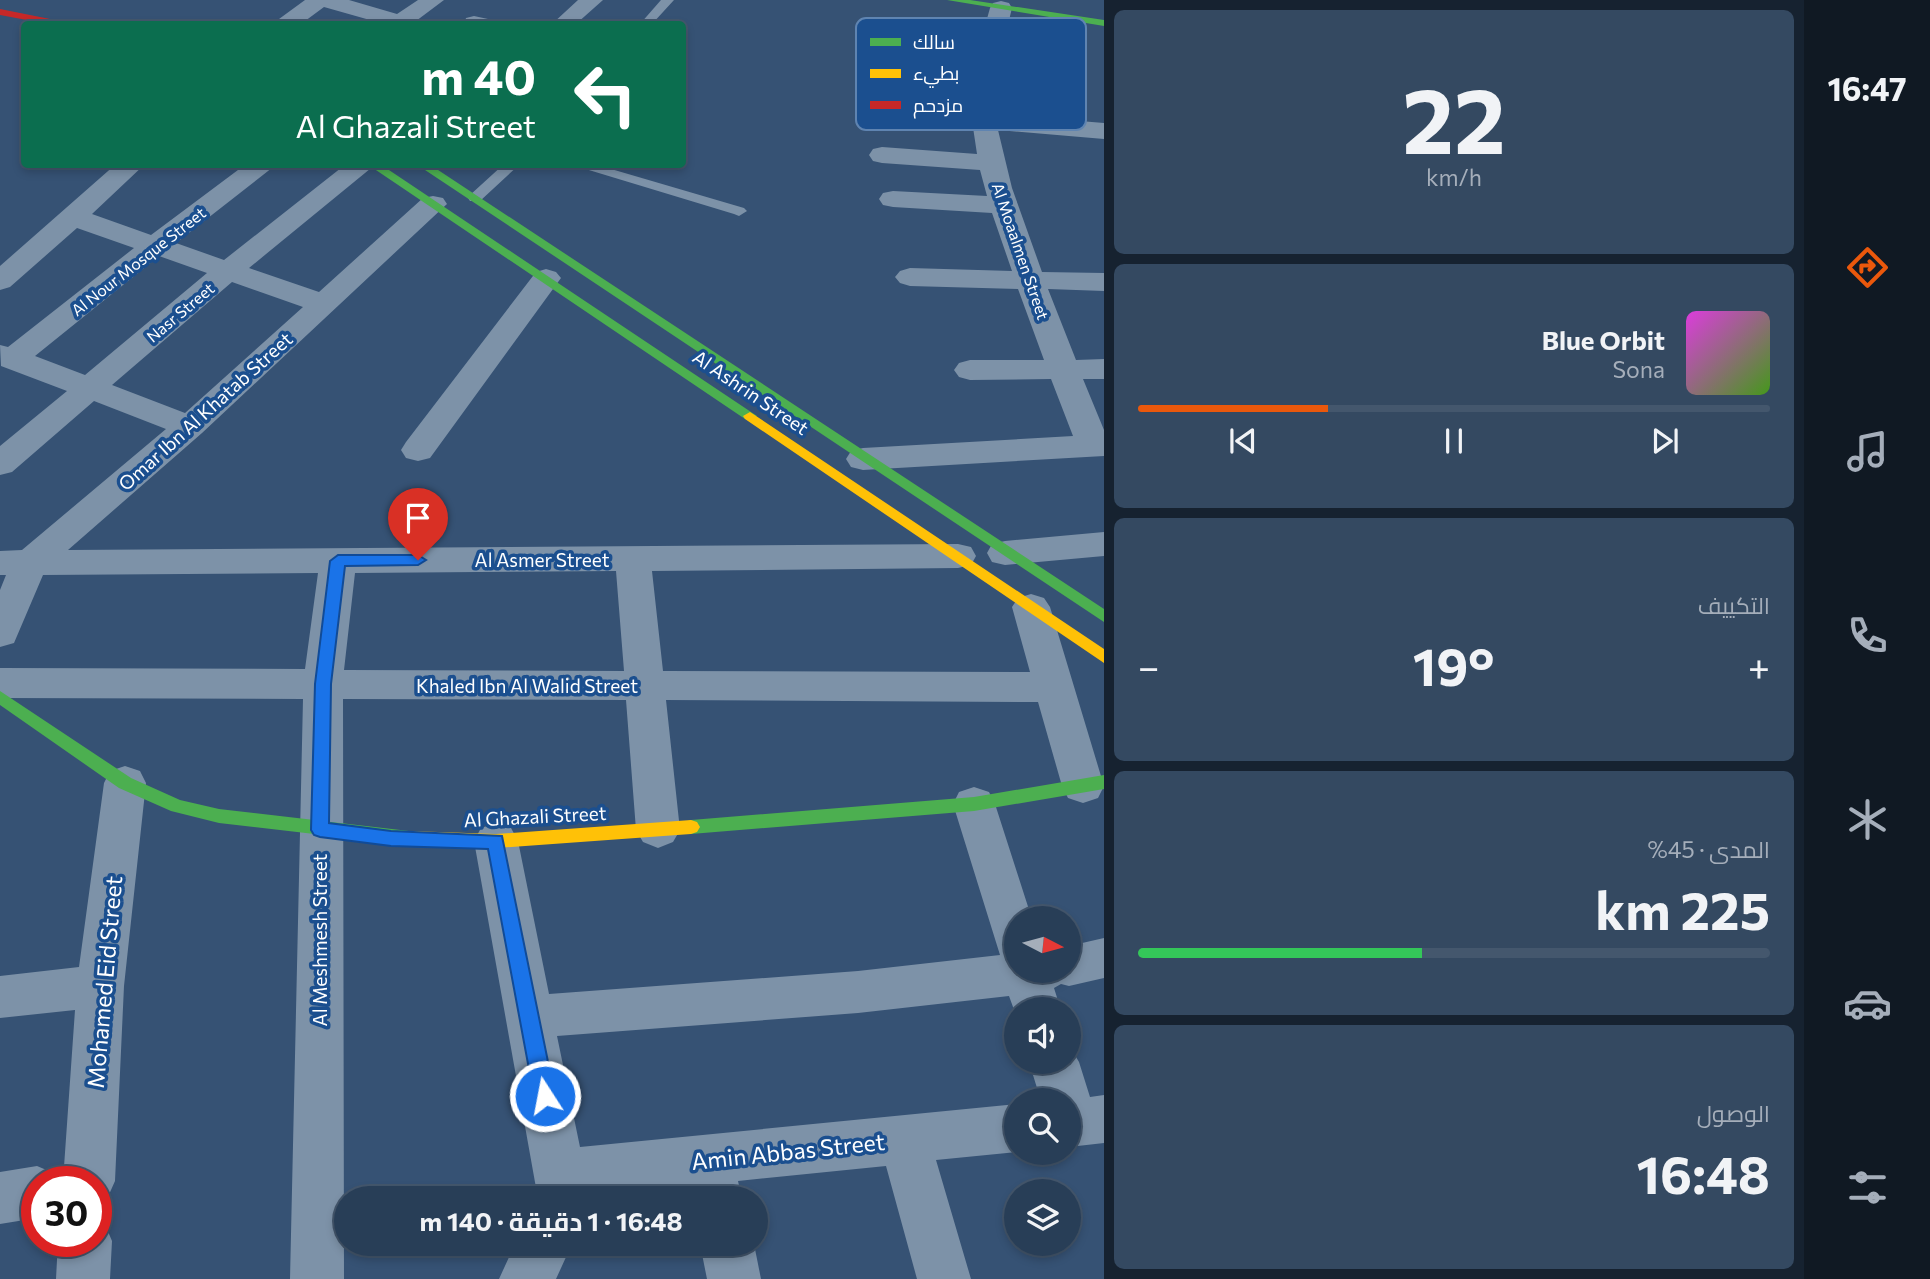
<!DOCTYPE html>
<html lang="ar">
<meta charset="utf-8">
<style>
body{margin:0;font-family:Commissioner,Cairo,sans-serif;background:#344961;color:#f1f3f6;direction:rtl;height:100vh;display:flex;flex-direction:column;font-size:26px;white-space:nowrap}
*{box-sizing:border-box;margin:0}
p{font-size:23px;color:#a5aeba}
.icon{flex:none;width:38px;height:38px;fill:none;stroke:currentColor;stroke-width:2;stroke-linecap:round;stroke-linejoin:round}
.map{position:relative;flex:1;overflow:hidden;direction:ltr}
.panel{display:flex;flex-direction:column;gap:10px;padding:10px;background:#162230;width:700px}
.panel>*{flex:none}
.banner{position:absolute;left:21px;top:21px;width:665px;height:147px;border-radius:7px;box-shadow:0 4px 10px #0003,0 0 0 2px #44576d;direction:rtl;background:#0b6e4f;color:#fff;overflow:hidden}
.needle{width:46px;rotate:96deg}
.tools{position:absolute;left:1004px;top:906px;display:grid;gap:14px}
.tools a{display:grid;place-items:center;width:77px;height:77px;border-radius:50%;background:#283e57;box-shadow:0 4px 10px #0003,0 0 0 2px #44576d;font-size:35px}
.speed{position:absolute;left:21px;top:1166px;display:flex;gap:14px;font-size:35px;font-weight:700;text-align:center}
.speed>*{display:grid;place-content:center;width:91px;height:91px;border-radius:50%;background:#283e57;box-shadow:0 4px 10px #0003,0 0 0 2px #44576d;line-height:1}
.speed .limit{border:10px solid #d22;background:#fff;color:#111}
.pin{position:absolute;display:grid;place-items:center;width:60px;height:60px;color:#fff;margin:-72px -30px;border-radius:50% 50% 50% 0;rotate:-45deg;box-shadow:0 0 7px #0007}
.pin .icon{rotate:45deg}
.me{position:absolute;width:77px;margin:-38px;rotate:349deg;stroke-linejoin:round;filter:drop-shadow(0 0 5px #0008)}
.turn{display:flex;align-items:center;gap:24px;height:147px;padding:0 35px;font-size:32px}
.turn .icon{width:91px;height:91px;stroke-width:2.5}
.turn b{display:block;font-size:49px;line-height:60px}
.big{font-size:52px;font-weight:700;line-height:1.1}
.panel .tile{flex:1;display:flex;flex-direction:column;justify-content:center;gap:10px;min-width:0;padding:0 24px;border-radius:10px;background:#344961}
.panel .dial{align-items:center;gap:0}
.dial b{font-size:91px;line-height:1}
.song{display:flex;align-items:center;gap:21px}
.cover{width:84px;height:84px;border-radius:10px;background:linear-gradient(135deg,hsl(300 70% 55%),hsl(100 70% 35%))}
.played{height:7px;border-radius:4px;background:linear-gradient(90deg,#ea580c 30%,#44576d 30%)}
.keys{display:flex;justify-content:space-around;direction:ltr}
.heat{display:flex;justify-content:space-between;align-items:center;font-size:38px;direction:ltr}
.charge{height:10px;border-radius:5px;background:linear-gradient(90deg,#34c759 45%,#44576d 0)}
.trip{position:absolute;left:334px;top:1186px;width:434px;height:70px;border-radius:35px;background:#283e57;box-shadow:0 4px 10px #0003,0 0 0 2px #44576d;font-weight:700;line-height:70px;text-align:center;direction:rtl}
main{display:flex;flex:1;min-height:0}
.tabs{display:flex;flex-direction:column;width:126px;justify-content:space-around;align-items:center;background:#101923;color:#a5aeba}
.tabs .icon{width:49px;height:49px}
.tabs .active{color:#ea580c}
.tabs b{font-size:32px;color:#f1f3f6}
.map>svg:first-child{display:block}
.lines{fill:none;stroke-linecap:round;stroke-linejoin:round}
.lane{fill:#7d92a8;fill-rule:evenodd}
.street{fill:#7d92a8;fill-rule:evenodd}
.fast{fill:#4caf50;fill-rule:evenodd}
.slow{fill:#ffc107;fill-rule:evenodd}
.jam{fill:#c62828;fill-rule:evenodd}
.route{fill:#1a73e8;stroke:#114b97;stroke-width:2}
.labels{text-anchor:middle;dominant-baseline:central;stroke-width:7;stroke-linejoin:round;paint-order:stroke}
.far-street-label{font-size:16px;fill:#fff;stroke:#1b4f8f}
.street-label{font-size:19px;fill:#fff;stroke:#1b4f8f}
.near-street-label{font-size:23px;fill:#fff;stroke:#1b4f8f}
.key{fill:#1b4f8f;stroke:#5f84b1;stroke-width:2}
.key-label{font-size:19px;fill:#fff}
</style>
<main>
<nav class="tabs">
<b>16:47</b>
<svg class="icon active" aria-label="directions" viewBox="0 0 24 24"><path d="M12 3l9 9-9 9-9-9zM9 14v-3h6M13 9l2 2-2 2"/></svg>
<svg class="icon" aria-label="music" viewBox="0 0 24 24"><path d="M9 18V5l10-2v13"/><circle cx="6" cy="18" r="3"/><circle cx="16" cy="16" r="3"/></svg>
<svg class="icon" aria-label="phone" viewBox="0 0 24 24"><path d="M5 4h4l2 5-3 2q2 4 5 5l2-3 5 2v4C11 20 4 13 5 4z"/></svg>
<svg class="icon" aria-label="climate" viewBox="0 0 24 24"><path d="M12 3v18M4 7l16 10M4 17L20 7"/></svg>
<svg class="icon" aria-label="car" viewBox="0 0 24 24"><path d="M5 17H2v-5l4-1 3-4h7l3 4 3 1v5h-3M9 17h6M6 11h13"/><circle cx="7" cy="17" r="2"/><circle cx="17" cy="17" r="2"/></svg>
<svg class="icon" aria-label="filters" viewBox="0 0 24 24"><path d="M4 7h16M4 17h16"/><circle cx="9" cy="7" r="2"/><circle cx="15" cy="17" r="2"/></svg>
</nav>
<section class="panel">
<div class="tile dial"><b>22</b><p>km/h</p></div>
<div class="tile">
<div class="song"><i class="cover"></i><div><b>Blue Orbit</b><p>Sona</p></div></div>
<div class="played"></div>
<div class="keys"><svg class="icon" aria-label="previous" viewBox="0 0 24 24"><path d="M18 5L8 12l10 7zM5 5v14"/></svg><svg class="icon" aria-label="pause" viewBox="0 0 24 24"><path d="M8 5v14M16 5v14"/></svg><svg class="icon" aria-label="next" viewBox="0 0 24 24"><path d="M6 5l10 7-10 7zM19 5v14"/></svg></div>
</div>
<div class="tile"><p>التكييف</p>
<div class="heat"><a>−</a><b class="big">19°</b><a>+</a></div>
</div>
<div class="tile"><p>المدى · 45%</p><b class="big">225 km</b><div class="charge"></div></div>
<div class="tile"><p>الوصول</p><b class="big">16:48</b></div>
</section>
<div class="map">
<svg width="1104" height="1279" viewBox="0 0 1104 1279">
<rect width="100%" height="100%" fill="#365274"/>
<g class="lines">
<path class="lane" d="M661,0H674L652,24H640Z
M504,164H520L480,201H470L468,198L470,195Z
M569,164H594L744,208L747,211L739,216L734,214Z"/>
<path class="street" d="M305,0H349L397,14L418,0H444L412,24H384L324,7L301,24H276L279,19Z
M578,0H603L576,24H552Z
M1001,1L1009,3L1012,8L998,65L1065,71L1074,73L1077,78L1074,83L1065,85L996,79V114L1104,123V139L998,130L1012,188L1042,272L1104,273V291L1048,289L1076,360L1104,359V379H1083L1104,430V456L863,470L851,467L846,459L851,451L863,448L1073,436L1051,379L970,380L959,377L954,370L959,363L970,360H1044L1018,289L910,286L900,283L895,277L900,271L910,268L1012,271L992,213L893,207L883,205L879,199L883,193L893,191L987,196L980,170L882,163L873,161L869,155L873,149L882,147L977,154L971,114L900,106L891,104L888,99L891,94L900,92L971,99V84L908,75L899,73L896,68L899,63L908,61L973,69L990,8L993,3Z
M474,16L488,19L491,24H464L466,18Z
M116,164H145L92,214L151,235L246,164H277L176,243L224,260L346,164H376L249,268L319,292L423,198L433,196L443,198L447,204L202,433L68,550L958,544L971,547L976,556L971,565L958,568L652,571L663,671L1030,672L1012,607L1018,598L1031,594L1044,598L1050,607L1104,786L1098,798L1083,803L1068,798L1062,786L1038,702L666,700L680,830L673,842L658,848L643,842L636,830L626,700L343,699L344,1279H290L303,699L0,698V668L305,669L318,573L43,575L14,643L0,647V590L6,575H0V551L22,550L166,429L94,401L12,472L0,475V446L67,391L1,366L0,345L8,347L134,248L77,228L10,287L0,290V266ZM159,256L207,273L85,375L35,356ZM232,282L303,307L185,413L112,385ZM616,571L624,671L344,670L355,573Z
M546,269L556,272L561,278L430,458L418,461L406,458L401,450L406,442L536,272Z
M1104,532V556L1005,565L992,562L987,553L992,544L1005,541Z
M125,766L140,771L146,783L124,986L115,1181L107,1199L96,1203V1181H63L75,1010L0,1018V976L79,967L104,783L110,771Z
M974,787L989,792L995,804L1032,919H1017V971H1069V946L1104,938V978L1069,986L1061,984L1054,988L1061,1010H1017V1018L1009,996L858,1013L557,1036L580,1147L1017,1104V1152L936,1160L971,1279H917L886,1166L738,1181L742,1199H690L687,1186L590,1196V1199H538L474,841L481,828L496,823L511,828L518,841L549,994L858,971L1000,955L953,804L959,792Z
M1069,1045L1079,1062L1090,1097L1104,1095V1143L1069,1147V1101H1041L1029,1062H1069Z
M37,1166L56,1174L59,1181H37V1218L0,1224V1172Z
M96,1219L104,1222L112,1241L110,1279H56L58,1241H96Z
M515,1244H572L556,1279H499Z
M700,1244H754L761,1279H707Z"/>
<path class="fast" d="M947,0H970L1104,20V26Z
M367,164H380L757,416L750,420L745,419Z
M416,164H429L1104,609V622Z
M0,691L131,778L180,800L219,809L409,831L415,833L418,838L415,843L409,845L219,823L171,811L119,788L0,705Z
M1104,775V789L974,811L691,834L685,832L682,827L685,822L691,820L974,797Z"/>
<path class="slow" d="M750,412L1104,649V663L745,419L743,416Z
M691,820L697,822L700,827L697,832L691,834L496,848L409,845L403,843L400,838L403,833L409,831L496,834Z"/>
<path class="jam" d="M0,9L60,21L65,24H48L0,15Z"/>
</g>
<path class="route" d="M338,555H418L426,560L418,565L345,566L331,684L329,823L391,831L502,836L555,1096L552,1102L545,1105L537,1102L534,1096L488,849L391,846L320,837L314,835L311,830L315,684L330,561Z"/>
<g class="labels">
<g class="far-street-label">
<text transform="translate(1021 251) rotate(71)">Al Moaalmen Street</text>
<text transform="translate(138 261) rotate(-38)">Al Nour Mosque Street</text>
<text transform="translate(180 312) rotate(-40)">Nasr Street</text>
</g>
<g class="street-label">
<text transform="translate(751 392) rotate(34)">Al Ashrin Street</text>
<text transform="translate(205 411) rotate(-42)">Omar Ibn Al Khatab Street</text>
<text x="542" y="559">Al Asmer Street</text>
<text x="527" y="685">Khaled Ibn Al Walid Street</text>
<text transform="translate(535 816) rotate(-3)">Al Ghazali Street</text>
<text transform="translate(319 940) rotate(-90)">Al Meshmesh Street</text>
</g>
<g class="near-street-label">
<text transform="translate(104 982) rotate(-85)">Mohamed Eid Street</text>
<text transform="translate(788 1151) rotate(-6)">Amin Abbas Street</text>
</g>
</g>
<rect x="856" y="18" width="230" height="112" rx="10" class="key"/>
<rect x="870" y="38" width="31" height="8" fill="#4caf50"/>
<rect x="870" y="69" width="31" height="9" fill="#ffc107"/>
<rect x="870" y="101" width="31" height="8" fill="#c62828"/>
<g class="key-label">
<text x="913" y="49">سالك</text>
<text x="913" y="80">بطيء</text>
<text x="913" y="112">مزدحم</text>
</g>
</svg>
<div class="tools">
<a><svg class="needle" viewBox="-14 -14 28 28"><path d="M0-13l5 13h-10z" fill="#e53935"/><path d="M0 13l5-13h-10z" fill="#a5aeba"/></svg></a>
<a><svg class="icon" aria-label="sound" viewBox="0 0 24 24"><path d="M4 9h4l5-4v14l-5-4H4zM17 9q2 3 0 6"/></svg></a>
<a><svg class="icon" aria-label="search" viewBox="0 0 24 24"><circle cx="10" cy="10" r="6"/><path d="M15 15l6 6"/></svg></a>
<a><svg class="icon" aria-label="layers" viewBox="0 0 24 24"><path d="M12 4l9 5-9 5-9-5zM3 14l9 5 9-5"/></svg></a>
</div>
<div class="speed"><div class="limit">30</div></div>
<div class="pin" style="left:418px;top:560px;background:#d93025"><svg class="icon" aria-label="arrive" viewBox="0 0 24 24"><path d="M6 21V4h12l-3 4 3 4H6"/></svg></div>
<svg class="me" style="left:545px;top:1096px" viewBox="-20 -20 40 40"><circle r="17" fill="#1a73e8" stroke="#fff" stroke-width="3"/><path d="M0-11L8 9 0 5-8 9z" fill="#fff"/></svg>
<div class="trip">16:48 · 1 دقيقة · 140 m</div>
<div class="banner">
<div class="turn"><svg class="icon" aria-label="left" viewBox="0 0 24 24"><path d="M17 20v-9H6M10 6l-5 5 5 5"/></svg><div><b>40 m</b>Al Ghazali Street</div></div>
</div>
</div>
</main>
